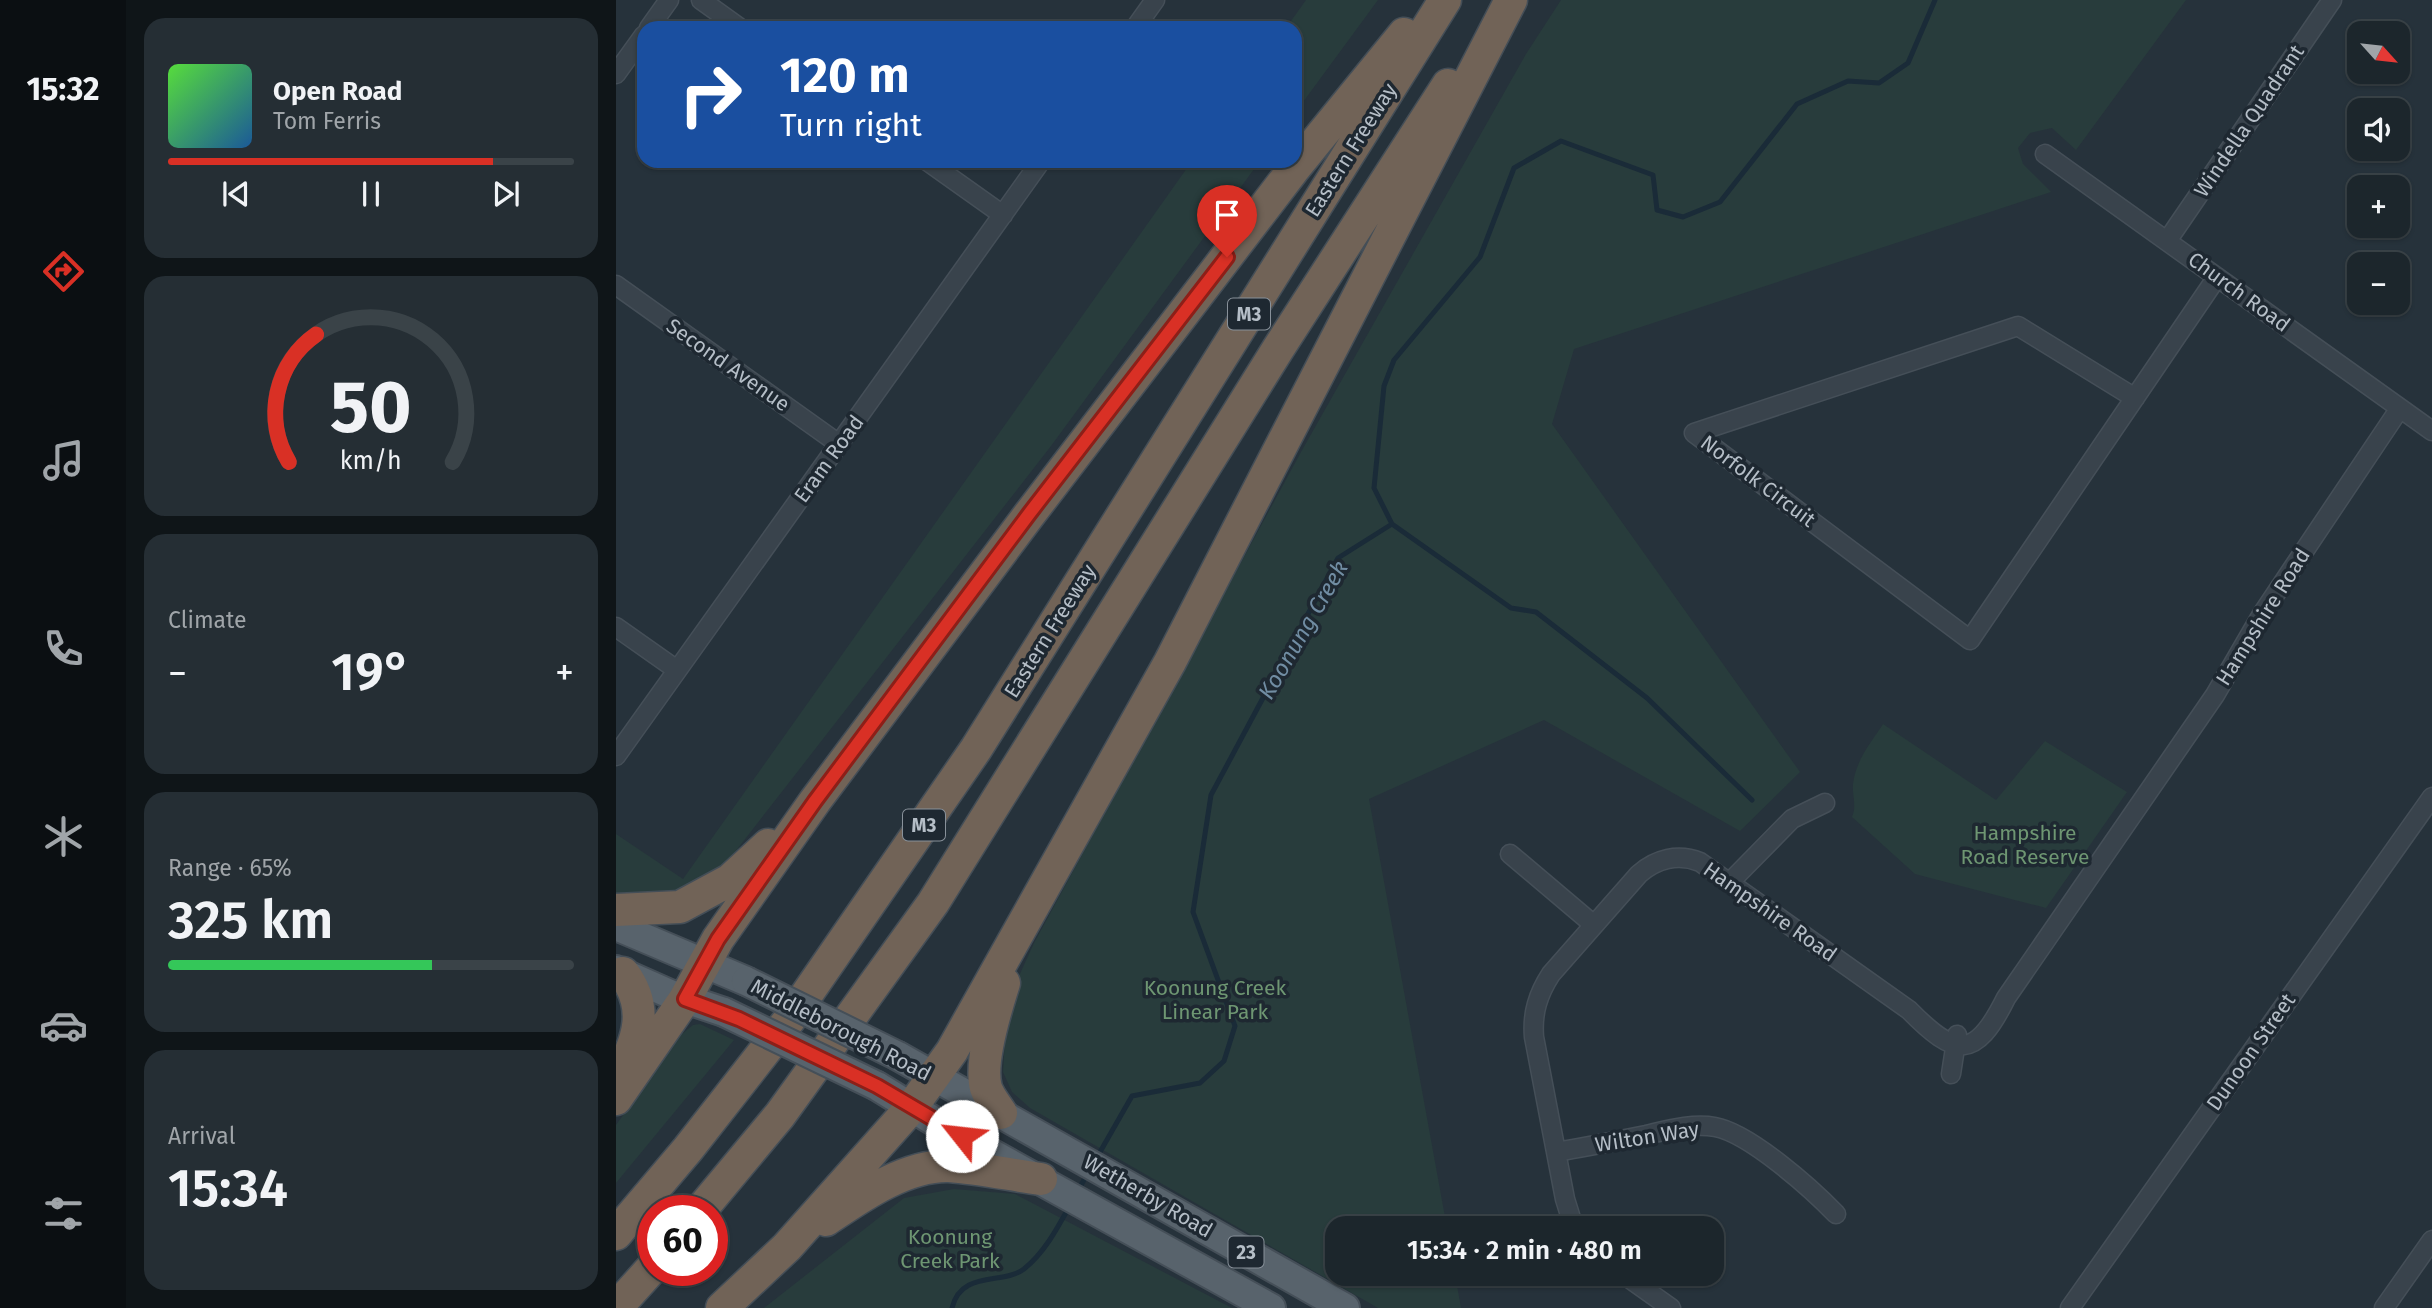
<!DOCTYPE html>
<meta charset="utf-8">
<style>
body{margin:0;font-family:"Fira Sans",sans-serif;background:#252e34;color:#f1f3f6;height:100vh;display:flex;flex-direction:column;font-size:26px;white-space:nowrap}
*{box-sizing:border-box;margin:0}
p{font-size:23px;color:#a0a5a9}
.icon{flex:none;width:38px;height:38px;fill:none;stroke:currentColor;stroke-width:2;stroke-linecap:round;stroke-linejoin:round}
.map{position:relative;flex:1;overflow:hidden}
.side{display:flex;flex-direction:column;gap:18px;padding:18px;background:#0f1518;width:490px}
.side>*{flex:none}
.banner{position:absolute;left:21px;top:21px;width:665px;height:147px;border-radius:21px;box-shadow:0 2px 5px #0004,0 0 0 2px #3a4348;background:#1a4fa0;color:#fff;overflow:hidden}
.needle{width:46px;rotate:117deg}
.tools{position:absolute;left:1731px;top:21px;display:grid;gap:14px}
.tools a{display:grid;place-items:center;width:63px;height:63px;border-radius:14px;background:#1c262c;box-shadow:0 2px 5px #0004,0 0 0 2px #3a4348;font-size:35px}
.speed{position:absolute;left:21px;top:1195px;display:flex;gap:14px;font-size:35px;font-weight:700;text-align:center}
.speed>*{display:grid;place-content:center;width:91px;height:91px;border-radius:50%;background:#1c262c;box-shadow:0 2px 5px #0004,0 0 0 2px #3a4348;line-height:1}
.speed .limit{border:10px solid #d22;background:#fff;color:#111}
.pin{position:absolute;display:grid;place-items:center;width:60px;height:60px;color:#fff;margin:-72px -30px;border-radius:50% 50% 50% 0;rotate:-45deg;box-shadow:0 0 7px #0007}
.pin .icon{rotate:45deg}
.me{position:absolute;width:77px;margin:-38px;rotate:299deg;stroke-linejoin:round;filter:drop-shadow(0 0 5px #0008)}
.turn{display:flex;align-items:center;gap:24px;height:147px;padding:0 28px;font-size:32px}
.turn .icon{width:91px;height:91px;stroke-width:2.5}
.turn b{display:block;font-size:49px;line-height:60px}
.big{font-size:52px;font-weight:600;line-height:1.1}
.side .card{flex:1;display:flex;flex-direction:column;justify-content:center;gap:10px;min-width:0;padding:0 24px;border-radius:21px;background:#252e34}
.side .dial{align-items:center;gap:0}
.dial svg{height:182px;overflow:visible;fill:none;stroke:#3a4348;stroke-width:7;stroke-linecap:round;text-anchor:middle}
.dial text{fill:#f1f3f6;stroke:none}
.song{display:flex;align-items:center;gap:21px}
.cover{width:84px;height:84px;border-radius:10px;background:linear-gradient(135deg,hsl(110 70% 55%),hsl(210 70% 35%))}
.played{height:7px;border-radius:4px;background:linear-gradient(90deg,#d93025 80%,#3a4348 80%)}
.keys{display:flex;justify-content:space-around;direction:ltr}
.heat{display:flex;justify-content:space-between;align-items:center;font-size:38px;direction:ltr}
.charge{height:10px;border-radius:5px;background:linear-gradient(90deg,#34c759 65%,#3a4348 0)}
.trip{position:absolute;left:709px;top:1216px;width:399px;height:70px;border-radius:21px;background:#1c262c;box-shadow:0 2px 5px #0004,0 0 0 2px #3a4348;font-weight:600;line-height:70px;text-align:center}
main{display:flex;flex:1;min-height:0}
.tab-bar{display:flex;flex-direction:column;width:126px;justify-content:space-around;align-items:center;background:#0b0f12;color:#a0a5a9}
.tab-bar .icon{width:49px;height:49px}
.tab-bar .active{color:#d93025}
.tab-bar b{font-size:32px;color:#f1f3f6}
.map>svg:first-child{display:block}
.green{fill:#283c3c}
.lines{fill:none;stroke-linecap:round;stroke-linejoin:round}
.stream{stroke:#1a2b38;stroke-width:5}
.street-casing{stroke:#454f58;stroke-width:21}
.primary-casing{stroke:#454f58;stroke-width:32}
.highway-casing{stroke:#444e57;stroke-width:35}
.street{stroke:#39434c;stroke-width:18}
.primary{stroke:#58636c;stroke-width:28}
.highway{stroke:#716357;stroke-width:32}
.primary-bridge-casing{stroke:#454f58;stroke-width:32;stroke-linecap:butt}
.primary-bridge{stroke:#58636c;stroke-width:28}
.route-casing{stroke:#8d1f18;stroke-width:18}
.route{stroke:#d93025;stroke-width:12}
.labels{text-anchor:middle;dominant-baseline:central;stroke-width:7;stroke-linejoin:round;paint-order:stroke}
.shield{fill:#1e2831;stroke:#88919a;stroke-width:2}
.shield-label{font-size:19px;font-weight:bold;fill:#b5bec7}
.street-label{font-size:21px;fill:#b5bec7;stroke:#1e2831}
.park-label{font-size:21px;fill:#6e9672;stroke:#1e2831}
.water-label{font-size:23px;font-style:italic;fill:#718da3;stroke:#1e2831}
</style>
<main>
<nav class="tab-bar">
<b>15:32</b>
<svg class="icon active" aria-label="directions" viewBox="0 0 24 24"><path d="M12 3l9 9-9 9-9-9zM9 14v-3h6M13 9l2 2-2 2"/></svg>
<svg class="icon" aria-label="music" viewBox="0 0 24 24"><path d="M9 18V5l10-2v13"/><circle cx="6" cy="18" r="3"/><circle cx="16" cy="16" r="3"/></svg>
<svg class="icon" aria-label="phone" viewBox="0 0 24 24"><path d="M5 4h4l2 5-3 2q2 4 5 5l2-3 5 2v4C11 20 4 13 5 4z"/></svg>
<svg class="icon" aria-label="climate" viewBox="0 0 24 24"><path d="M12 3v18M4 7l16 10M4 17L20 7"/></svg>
<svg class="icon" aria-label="car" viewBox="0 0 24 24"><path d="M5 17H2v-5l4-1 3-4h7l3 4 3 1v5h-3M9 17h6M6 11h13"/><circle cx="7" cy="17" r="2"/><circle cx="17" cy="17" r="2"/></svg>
<svg class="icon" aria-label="filters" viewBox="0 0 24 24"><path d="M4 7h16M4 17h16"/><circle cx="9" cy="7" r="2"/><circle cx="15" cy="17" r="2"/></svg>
</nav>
<section class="side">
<div class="card">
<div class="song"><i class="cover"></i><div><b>Open Road</b><p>Tom Ferris</p></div></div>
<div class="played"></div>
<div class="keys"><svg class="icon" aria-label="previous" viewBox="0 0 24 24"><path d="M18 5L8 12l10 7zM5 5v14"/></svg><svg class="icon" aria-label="pause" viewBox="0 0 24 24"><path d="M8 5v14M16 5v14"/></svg><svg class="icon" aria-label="next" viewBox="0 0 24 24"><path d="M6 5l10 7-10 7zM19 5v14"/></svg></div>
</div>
<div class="card dial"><svg viewBox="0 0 100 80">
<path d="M14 69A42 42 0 1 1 86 69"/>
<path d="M14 69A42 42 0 0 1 26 13" stroke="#d93025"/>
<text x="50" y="56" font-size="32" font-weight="700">50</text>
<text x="50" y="72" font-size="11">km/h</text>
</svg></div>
<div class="card"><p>Climate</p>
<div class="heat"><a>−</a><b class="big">19°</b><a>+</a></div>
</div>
<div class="card"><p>Range · 65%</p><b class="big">325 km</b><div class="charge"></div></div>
<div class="card"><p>Arrival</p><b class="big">15:34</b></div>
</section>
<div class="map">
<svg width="1816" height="1308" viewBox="0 0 1816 1308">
<rect width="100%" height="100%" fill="#26323b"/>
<path class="green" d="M690,0H762L679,113V28H670Z
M945,0H1570L1460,150L1436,128L1414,133L1402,148L1407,164L1435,192L958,349L936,424L1184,772L1124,831L928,720L753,799L831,1228H721V1274H839L845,1308H762L414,1108L396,1092L387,1072L389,1039L398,987L418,943L685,452L910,54Z
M576,161H644L435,446L105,870C94,876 83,885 71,889C55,895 16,899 0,893V834L67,879Z
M1267,724L1380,800L1429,741L1511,792L1430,908L1299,874L1236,817C1241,805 1236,796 1237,784C1240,760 1254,744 1267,724Z
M84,1024L118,1040L0,1183V1125L66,1034L77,1025Z
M338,1189L399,1194L616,1308H148L288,1198Z"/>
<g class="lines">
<path class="stream" d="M776,524L895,608L920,612L1031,698L1136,800
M480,1159L516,1096L584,1083L608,1061L619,1026L577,912L595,795L722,558L776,524L758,488L768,386L778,360L864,257L898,168L945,141L1037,175L1041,210L1067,217L1104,202L1181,104L1232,81L1263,83L1292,63L1319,0
M461,1192L472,1173
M336,1308C345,1270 387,1285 408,1269C428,1253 441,1229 453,1207"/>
<g class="street-casing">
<path id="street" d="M85,0L124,28
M33,28L53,0
M519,28L539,0
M0,74L28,35
M1429,154L1816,431
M311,161L387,215
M1551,241L1716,0
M0,285L223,444
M1519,398L1402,326L1078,433L1354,640L1601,277
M0,627L61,670
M0,756L425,161
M894,854L978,925
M1114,882L1176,819L1209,803
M1335,1074L1341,1035
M940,1152C970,1147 1000,1141 1030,1135C1052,1130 1076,1123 1099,1127C1133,1133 1195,1188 1220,1214
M958,1228L949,1199L918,1037C916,1013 922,994 935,974L1023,874C1040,859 1062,853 1084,862L1293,1010C1339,1057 1359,1061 1390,998L1599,695L1646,614L1784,408
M1007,1274L1055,1308
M1454,1308L1816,797
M1768,1308L1816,1240"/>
</g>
<g class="primary-casing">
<path id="primary" d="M0,926L130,981
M0,970L54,994L108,1012
M282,1056L729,1308
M261,1086L326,1126L655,1308"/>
</g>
<g class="highway-casing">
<path id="highway" d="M0,910L64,907L114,880L152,845
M4,1074C23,1039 33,1007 7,973
M0,1099L69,999L102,939L199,801L413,515L677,170L788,34
M385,1113C380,1105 373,1097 370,1088C363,1063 380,1008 388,983
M84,1211L164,1115L317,903L662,349L832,85
M210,1220C244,1197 289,1165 333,1166C363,1168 395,1175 425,1179
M0,1234L72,1149L173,1020L360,749L829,0
M0,1308L37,1267
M106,1308L171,1247L295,1108L336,1051L554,662L895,0"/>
</g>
<use href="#street" class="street"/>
<use href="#primary" class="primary"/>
<use href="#highway" class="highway"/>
<g class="primary-bridge-casing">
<path id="primary-bridge" d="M130,981L282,1056
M108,1012L261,1086"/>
</g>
<use href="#primary-bridge" class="primary-bridge"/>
</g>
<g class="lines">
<g class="route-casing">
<path id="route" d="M346,1136L261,1086L123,1019L69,999L102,939L199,801L413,514L611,257"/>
</g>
<use href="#route" class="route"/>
</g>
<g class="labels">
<g class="shield">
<rect x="612" y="298.5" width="42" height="31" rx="5"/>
<rect x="287" y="809.5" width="42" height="31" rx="5"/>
<rect x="612.5" y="1236.5" width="35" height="31" rx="5"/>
</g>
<g class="shield-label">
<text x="633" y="314">M3</text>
<text x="308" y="825">M3</text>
<text x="630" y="1252">23</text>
</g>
<g class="street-label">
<text transform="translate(1633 121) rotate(-56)">Windella Quadrant</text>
<text transform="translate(735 150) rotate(-58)">Eastern Freeway</text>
<text transform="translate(1623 292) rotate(36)">Church Road</text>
<text transform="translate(112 365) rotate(35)">Second Avenue</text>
<text transform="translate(213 459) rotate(-54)">Eram Road</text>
<text transform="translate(1142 481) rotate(37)">Norfolk Circuit</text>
<text transform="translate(1647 617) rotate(-58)">Hampshire Road</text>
<text transform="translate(434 631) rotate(-58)">Eastern Freeway</text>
<text transform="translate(1154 912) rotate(35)">Hampshire Road</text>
<text transform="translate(225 1030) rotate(27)">Middleborough Road</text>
<text transform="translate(1635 1052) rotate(-55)">Dunoon Street</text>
<text transform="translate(1031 1137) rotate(-9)">Wilton Way</text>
<text transform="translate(532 1196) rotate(30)">Wetherby Road</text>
</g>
<g class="park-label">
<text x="1409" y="833">Hampshire<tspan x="1409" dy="24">Road Reserve</tspan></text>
<text x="599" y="988">Koonung Creek<tspan x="599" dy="24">Linear Park</tspan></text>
<text x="334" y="1237">Koonung<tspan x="334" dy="24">Creek Park</tspan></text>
</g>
<g class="water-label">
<text transform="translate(687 630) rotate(-60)">Koonung Creek</text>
</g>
</g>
</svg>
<div class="tools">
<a><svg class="needle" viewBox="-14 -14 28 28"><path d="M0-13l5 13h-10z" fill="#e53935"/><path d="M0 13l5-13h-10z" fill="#a0a5a9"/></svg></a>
<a><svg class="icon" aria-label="sound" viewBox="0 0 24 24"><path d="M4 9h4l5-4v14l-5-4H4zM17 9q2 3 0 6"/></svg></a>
<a>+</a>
<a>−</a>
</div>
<div class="speed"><div class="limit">60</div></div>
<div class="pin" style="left:611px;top:257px;background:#d93025"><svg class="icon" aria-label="arrive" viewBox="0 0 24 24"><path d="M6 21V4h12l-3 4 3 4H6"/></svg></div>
<svg class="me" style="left:346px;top:1136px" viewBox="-20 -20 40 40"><circle r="19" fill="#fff"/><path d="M0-13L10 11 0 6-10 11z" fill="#d93025"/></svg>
<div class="trip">15:34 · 2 min · 480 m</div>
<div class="banner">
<div class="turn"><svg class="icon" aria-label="right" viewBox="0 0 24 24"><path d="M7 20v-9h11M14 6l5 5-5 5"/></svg><div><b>120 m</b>Turn right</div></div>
</div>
</div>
</main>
